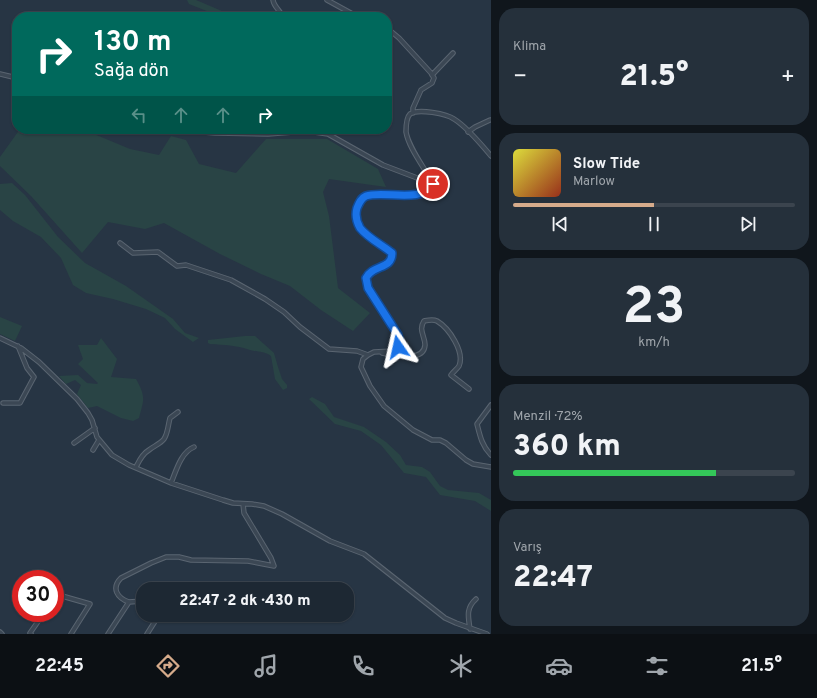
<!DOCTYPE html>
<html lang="tr">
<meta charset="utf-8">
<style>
body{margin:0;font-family:Overpass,sans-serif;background:#25303b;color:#f1f3f6;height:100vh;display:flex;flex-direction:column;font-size:15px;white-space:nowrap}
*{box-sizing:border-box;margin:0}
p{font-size:13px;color:#a0a6ac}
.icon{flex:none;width:22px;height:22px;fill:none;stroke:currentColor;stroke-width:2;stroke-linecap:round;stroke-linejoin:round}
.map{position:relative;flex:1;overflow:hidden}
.side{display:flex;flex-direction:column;gap:8px;padding:8px;background:#10161c;width:326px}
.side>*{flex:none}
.hud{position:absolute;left:12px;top:12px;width:380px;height:122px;border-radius:16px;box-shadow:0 1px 3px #0004,0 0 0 1px #3b444e;background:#00695c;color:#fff;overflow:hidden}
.speed{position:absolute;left:12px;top:570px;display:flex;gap:8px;font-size:20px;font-weight:700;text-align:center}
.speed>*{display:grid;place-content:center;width:52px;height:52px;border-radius:50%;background:#1d2833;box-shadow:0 1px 3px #0004,0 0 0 1px #3b444e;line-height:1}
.speed .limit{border:6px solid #d22;background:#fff;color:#111}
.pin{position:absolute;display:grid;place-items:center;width:34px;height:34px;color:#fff;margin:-17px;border:2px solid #fff;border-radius:50%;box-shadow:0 1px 4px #0007}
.me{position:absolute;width:44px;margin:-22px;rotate:349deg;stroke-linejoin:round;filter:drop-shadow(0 0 3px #0008)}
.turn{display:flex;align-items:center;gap:14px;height:84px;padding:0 16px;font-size:18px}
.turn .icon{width:52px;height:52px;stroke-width:2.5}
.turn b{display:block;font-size:28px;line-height:34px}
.lanes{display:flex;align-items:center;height:38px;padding:0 16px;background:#0003;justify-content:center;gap:20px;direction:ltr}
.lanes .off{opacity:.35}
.big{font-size:30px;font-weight:800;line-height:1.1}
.side .card{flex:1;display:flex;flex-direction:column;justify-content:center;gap:6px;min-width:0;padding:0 14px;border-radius:16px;background:#25303b}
.side .dial{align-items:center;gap:0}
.dial b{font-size:52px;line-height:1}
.song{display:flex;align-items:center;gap:12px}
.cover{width:48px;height:48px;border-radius:6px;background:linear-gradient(135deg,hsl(60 70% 55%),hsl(10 70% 35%))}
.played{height:4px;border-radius:2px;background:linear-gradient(90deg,#d6ab8b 50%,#3b444e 50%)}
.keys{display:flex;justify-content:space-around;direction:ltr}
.heat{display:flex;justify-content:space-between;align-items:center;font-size:22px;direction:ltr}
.charge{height:6px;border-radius:3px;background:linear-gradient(90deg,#34c759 72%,#3b444e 0)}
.trip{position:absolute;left:136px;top:582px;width:218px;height:40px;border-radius:16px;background:#1d2833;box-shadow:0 1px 3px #0004,0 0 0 1px #3b444e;font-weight:800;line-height:40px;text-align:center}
.tabs{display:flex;height:64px;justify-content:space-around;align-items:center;background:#0c1014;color:#a0a6ac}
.tabs .icon{width:28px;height:28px}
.tabs .selected{color:#d6ab8b}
.tabs b{font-size:18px;color:#f1f3f6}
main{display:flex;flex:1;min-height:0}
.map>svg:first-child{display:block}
.green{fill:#294445}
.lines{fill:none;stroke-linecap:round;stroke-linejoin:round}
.street-casing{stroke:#5a6571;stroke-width:5.5}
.street{stroke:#3b4754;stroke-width:3.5}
.route-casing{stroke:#114b97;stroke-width:10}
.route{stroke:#1a73e8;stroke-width:7}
</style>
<main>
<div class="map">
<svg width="491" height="634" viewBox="0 0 491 634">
<rect width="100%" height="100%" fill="#273544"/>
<path class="green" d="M187,0H196L236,17H222L189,4Z
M20,129H82L130,149L159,155L171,136L186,140L199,164L236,173L266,139H327L378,169L386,187L329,179L323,192L329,216L338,288L370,313L353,331L321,310L290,286L261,274L220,254L164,223L145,229L108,222L82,253L31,196L0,166V157Z
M12,183L25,195L58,237L85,263L126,286L173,319L185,333L199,338L193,342L175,329L165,318L146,309L113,299L86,293L73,285L61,258L41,237L13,221L0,210V184Z
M0,317L22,326L15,341L0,334Z
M245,336H255L274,353L278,367L282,379L287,385V388L283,390L275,379L271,356C264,351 258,352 250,350C235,345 225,345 210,344L208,343V340Z
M101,338L117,359L111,377L136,379C146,397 144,399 139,418L133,421L121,418L97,406L88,408L77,394L81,385L75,380L66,384L59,376L78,375L87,383L97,384L98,383L78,364L83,359L78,345H97Z
M312,397L325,404L334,417L364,427L386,442L400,455L406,465L422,467L430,472L440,486L448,490L479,493L491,500V511L475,501L440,495L426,477L404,473L381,445L361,431L335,424L309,399Z"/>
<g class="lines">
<g class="street-casing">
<path id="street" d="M273,0C274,7 280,10 283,17
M327,0L358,17
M387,28L399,38L431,73L434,78L432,83L421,90L413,108V113
M0,74L17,78
M432,75L453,53
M167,129L215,133L268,134
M264,129L268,134L307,131L328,134L383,165L433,184
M468,132L475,127L490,120
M491,156C481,144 467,127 454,119C447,114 418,108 410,114C406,118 406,127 406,132C409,149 425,168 433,184C423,203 382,190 366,196C361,198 359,203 357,208C354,215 356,221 360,228C368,238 382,245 392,253C392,272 365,263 367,283L398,335L400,343L393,351L374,352L368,355L363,359L361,367L370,386L384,406L413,430L432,440H440L446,443L466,460L473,464L491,467
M120,243L133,253L158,252L177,266L186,265L231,280L265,299L284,312L300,327L329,349L357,351L368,355
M0,338L21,348L39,362L77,399L88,413L92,420L97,437L112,455L129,465L171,483L223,500L233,503L252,504L264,506L282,514L330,541L364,554L445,618L456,623L487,634
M382,353C393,355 424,363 425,345C425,336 418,330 424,321C429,320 433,319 437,321C449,328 465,352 459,366C457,369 453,372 451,375L469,389
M3,403H20L34,377L27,368L18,346
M491,405L477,424C480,436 482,446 491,455
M74,443L95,428
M93,450L99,440
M136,467C139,461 142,454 149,450C154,446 160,444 164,439C168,433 168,425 170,418L178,412
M171,483C176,471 181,452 194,447
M55,597L62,596L90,604L71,634
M129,602C117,598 111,588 121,578L151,563L166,557H179L191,560L248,561L274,566L271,558L244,513L243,504
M129,602L143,601
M470,629C468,616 466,608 476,599
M0,632L2,634
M31,634L30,633L44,613
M108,634L129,602
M147,634L159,615"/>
</g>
<use href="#street" class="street"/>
</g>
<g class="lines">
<g class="route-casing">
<path id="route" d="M398,347L400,343L398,335L368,288L366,278C373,264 392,270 392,253C382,245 368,238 360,228C356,221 355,215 357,208C359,203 361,198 366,196C383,190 423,204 433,184"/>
</g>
<use href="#route" class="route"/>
</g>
</svg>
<div class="speed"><div class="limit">30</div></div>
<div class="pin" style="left:433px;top:184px;background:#d93025"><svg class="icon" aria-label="arrive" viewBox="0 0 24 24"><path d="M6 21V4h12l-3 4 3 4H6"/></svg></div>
<svg class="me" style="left:398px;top:347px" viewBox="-20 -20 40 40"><path d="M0-17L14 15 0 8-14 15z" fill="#1a73e8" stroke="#fff" stroke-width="4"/></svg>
<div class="trip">22:47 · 2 dk · 430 m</div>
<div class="hud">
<div class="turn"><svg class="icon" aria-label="right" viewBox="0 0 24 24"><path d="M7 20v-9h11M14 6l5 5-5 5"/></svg><div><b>130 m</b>Sağa dön</div></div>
<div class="lanes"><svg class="icon off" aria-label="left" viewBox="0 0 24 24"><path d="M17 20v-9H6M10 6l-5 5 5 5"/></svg><svg class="icon off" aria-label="ahead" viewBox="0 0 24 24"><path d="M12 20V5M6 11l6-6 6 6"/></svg><svg class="icon off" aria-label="ahead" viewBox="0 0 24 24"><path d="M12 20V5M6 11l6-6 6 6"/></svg><svg class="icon" aria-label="right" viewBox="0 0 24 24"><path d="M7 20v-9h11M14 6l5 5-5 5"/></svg></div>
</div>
</div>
<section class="side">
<div class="card"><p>Klima</p>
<div class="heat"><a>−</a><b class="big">21.5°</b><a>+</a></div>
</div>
<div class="card">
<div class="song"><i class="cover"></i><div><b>Slow Tide</b><p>Marlow</p></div></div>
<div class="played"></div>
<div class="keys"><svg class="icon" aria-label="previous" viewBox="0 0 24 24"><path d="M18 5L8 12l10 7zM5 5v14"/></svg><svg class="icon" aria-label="pause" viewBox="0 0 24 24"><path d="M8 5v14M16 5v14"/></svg><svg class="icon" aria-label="next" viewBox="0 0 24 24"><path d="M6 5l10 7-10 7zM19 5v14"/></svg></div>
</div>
<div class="card dial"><b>23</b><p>km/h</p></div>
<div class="card"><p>Menzil · 72%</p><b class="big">360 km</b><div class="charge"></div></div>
<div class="card"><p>Varış</p><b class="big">22:47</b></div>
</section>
</main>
<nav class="tabs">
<b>22:45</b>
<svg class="icon selected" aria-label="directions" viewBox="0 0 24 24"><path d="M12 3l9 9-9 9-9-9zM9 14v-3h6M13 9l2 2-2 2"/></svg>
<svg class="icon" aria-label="music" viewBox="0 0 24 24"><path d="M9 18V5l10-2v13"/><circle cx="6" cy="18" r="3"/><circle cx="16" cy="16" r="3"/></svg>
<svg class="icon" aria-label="phone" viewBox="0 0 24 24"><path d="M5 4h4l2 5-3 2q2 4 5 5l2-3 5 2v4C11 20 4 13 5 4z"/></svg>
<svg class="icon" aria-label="climate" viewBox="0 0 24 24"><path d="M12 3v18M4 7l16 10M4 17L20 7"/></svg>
<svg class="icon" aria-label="car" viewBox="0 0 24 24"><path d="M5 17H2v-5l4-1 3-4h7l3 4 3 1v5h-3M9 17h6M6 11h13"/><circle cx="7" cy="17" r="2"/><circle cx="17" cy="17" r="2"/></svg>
<svg class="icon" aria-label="filters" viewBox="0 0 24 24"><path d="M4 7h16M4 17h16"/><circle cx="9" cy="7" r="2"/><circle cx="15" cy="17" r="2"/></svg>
<b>21.5°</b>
</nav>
